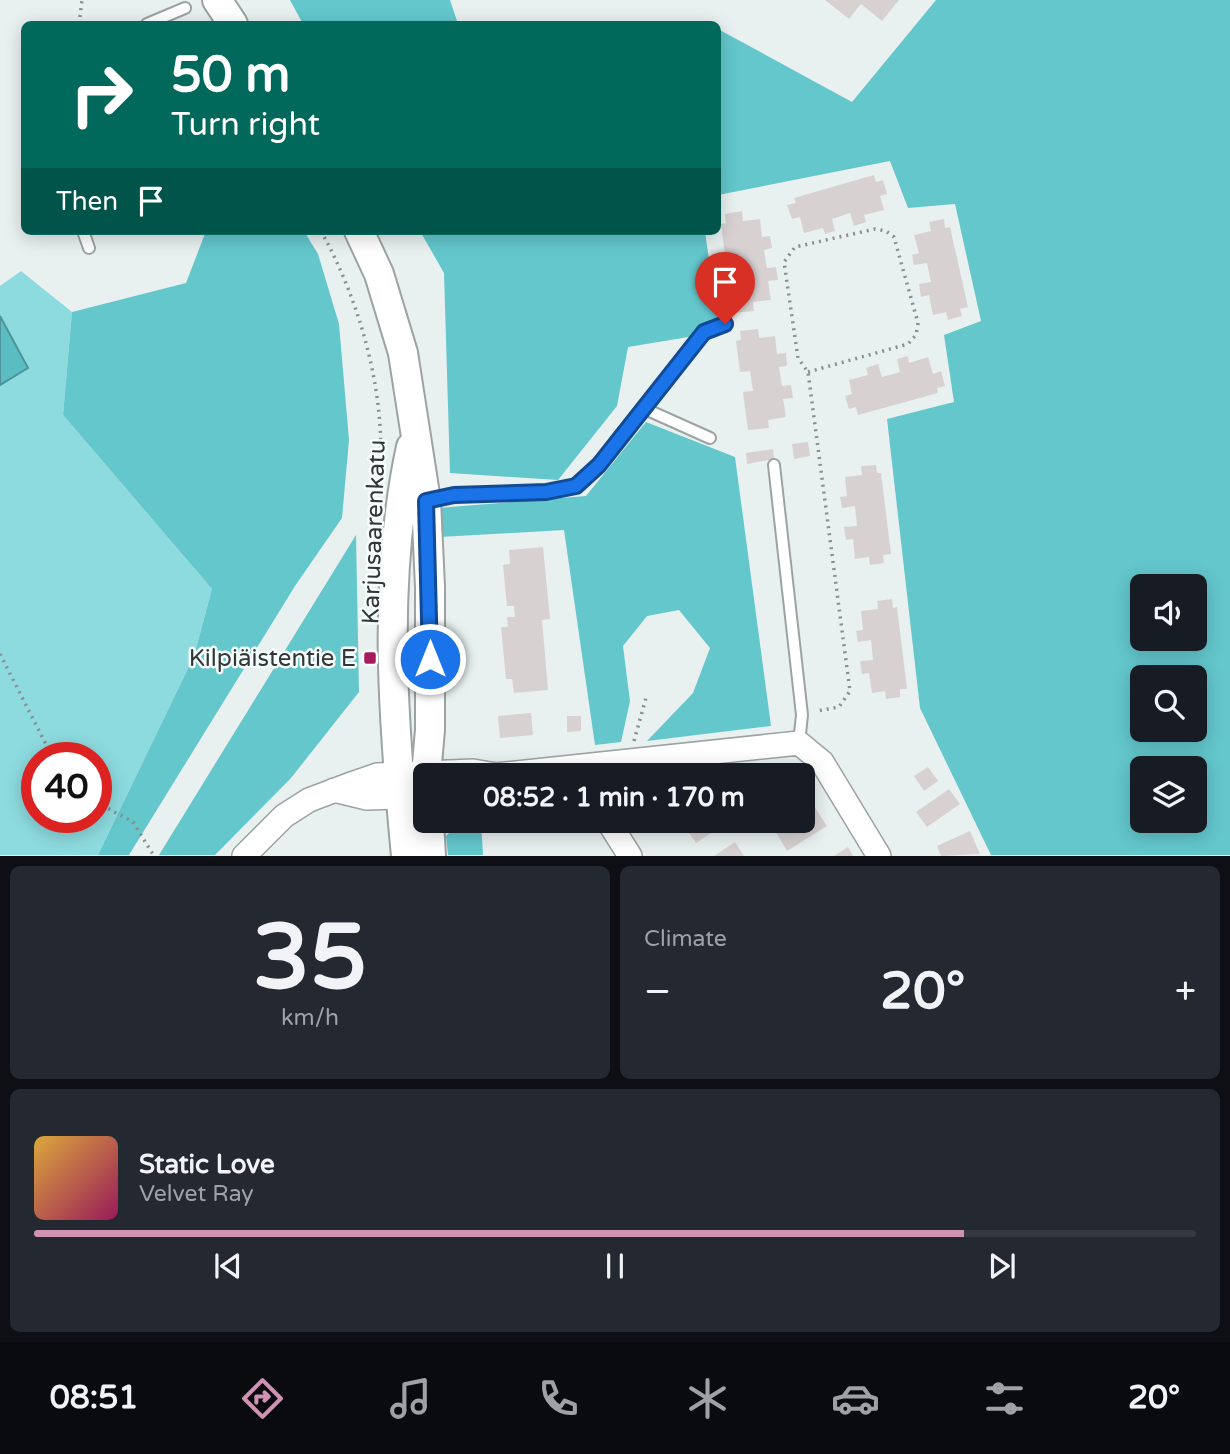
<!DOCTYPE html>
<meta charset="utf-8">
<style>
body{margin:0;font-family:"Varela Round",sans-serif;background:#242831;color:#f1f3f6;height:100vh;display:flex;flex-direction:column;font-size:26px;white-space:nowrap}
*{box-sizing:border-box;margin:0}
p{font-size:23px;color:#9ea1a6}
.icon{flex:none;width:38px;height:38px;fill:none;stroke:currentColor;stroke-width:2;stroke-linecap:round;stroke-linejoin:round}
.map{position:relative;height:856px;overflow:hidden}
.details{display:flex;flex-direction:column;gap:10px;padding:10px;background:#0d0f14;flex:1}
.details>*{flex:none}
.hud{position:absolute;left:21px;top:21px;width:700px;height:214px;border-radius:10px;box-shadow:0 4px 18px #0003;background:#00695c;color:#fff;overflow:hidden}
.fabs{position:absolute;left:1130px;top:574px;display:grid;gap:14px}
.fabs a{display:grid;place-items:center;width:77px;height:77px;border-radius:10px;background:#171b24;box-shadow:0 4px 18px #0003;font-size:35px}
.speed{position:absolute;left:21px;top:742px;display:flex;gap:14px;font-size:35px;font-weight:700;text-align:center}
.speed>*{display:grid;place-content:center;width:91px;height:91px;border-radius:50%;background:#171b24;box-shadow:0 4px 18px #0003;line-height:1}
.speed .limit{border:10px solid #d22;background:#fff;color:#111}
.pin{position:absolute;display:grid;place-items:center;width:60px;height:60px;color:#fff;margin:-72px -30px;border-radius:50% 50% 50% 0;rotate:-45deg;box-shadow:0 0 7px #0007}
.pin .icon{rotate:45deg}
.me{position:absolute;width:77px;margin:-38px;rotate:0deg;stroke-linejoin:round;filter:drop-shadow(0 0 5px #0008)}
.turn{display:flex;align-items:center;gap:24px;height:147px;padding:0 35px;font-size:32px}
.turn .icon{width:91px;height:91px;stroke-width:2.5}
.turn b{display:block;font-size:49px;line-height:60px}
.then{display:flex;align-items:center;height:66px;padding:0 35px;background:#0003;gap:14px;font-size:26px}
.big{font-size:52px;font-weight:700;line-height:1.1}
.details .widget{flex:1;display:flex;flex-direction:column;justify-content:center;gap:10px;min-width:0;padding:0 24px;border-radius:10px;background:#242831}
.details .dial{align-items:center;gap:0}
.dial b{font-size:91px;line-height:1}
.song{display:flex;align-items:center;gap:21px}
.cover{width:84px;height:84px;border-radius:10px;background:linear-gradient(135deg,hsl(40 70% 55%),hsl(330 70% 35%))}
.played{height:7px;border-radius:4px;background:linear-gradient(90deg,#d092b2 80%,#363941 80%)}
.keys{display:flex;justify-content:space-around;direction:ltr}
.heat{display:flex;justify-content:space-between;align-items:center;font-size:38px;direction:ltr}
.details .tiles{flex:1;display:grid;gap:10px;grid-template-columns:1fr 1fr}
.widget:last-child{grid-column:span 2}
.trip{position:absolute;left:413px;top:763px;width:402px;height:70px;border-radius:10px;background:#171b24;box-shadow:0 4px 18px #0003;font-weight:700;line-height:70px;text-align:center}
.menu{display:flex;height:112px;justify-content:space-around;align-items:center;background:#090b0e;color:#9ea1a6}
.menu .icon{width:49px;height:49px}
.menu .current{color:#d092b2}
.menu b{font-size:32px;color:#f1f3f6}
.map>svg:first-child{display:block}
.green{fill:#8ddbdf;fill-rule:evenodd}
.forest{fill:#63c7cc;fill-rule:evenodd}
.water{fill:#59bdc2;stroke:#4e9498;stroke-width:2}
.building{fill:#d7d1d2}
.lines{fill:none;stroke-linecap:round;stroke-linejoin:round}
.service-casing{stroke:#9da3a3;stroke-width:14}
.minor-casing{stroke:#9da3a3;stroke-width:26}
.tertiary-casing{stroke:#9da3a3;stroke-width:32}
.path{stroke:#898e8e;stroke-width:3.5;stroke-dasharray:2 5;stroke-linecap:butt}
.service{stroke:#fff;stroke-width:10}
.minor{stroke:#fff;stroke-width:23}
.tertiary{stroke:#fff;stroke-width:28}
.route-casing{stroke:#114b97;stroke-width:18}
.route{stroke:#1a73e8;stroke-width:12}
.poi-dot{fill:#a71b5f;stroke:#f6fdfd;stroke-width:2.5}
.labels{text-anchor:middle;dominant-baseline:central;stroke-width:5;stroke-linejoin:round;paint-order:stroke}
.street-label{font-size:24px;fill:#333636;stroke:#f6fdfd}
.poi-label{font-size:24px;fill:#333636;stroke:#f6fdfd;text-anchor:end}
</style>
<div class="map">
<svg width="1230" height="856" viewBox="0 0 1230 856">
<rect width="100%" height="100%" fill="#e9f0f0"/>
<path class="green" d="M21,271L72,312L63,415L212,589L194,656L98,855H0V286ZM37,758H96V817H37Z"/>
<path class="forest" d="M290,0H450L458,24H303Z
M936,0H1230V855H991L920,708L887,419L954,402L944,335L981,321L955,204L908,208L890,161L718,195V29L852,102ZM1195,586V639H1143V586ZM1195,677V730H1143V677ZM1195,768V821H1143V768Z
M206,231H304L318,254L339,324L349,440L342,518L295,586L129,855H98L194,656L212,589L63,415L72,312L186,283Z
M420,231H705L719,332L628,347L617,406L558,480L450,473L444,273Z
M646,422L735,457L771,726L647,741L693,693L710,648L679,610L647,616L623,646L630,701L621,742L595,745L564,530L440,537L438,508L586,496Z
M356,535L359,692L291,778L215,855H159Z
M461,821H481L483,855H448L446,836Z"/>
<path class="water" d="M0,316L28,368L0,385Z"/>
<path class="building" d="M825,0H899L882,21L861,4L849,19Z
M874,175L876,182L883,180L887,194L880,196L884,210L864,215L866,222L854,226L850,213L832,219L835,231L825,234L823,228L804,233L800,217L792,219L787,205L796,203L794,198Z
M742,211L743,221L760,219L762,237L770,236L772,248L764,250L767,268L776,267L778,280L768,281L771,300L753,302L754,311L733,313L728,275L738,274L735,254L725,255L721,224L726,223L725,214Z
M944,219L945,228L950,227L968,307L960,309L962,316L948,320L946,312L933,315L929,295L921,297L919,284L931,282L927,263L914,265L912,255L919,253L914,235L931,231L929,222Z
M758,329L759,338L775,336L777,354L786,353L787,366L779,367L782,386L791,385L793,398L783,399L786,417L768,420L769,428L748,430L743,392L753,391L750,371L740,372L736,341L741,340L740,331Z
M908,356L909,363L928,357L933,374L941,371L945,386L937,388L938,393L858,415L856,407L849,409L845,396L852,394L849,380L868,375L866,368L878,364L882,377L900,372L897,359Z
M808,442L810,456L794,459L792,444Z
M773,449L774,459L747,464L746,453Z
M876,465L877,473H881L891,554L883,555L884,563L870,565L869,557L855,559L853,539L846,540L844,527L857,526L855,506L842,508L840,497L847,496L845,477L862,475L861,466Z
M543,547L550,619L542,620L548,690L514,693L512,679H506L501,627H508L507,617H515L514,606H507L503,565L510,564L509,550Z
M892,599L893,608L897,607L907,689H900V697L886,699L885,691L872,693L869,673L862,674L860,661L873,660L871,640L858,642L856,631L863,630L861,611L878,609L877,601Z
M531,713L533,735L500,738L498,716Z
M567,716H581V731L567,732Z
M928,767L938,781L924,791L914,776Z
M803,789L827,826L787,851L770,822L803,821Z
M949,789L960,804L927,827L916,812Z
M681,821H724L726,823L696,843Z
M970,831L980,854L941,856L937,846Z
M735,842L744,856H714Z
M848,847L853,856H834Z"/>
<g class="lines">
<g class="service-casing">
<path id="service" d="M147,24L185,8
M83,231L89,248
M643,408L710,438
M774,465L802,715L799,743
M426,501L454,495L546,492L576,486L599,465L704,332L725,324"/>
</g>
<g class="minor-casing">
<path id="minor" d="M334,790L367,798L425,796
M608,821L630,856
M244,856L284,816L309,800L354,783L377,775L473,771L496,775L799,743L822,762L879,856"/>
</g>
<g class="tertiary-casing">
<path id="tertiary" d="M217,0L233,24
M359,231L379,274L403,353L426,501L430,587V730L426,775
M429,821L431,856
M406,856C393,720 382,581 411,447"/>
</g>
<path class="path" d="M79,24L82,0
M321,231C360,301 386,393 380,474
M808,372L908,344L916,335L918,323L894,237L886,231L875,229L795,247L784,262L798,358L808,372L850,691L839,707L817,711
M0,654L53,758
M634,741L647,694
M96,802L133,822L154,856"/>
<use href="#service" class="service"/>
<use href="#minor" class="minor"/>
<use href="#tertiary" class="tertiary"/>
</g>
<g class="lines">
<g class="route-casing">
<path id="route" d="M430,659L426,501L454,495L546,492L576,486L599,465L704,332L725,324"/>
</g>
<use href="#route" class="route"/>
</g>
<rect class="poi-dot" x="363" y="651" width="14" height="14" rx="3.5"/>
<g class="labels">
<g class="street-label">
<text transform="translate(374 532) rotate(-88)">Karjusaarenkatu</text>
</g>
<g class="poi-label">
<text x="356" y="658">Kilpiäistentie E</text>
</g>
</g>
</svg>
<div class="fabs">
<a><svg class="icon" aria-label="sound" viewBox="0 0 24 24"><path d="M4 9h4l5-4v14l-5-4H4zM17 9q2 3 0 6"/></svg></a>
<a><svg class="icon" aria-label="search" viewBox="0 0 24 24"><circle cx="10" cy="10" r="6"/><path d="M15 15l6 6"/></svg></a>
<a><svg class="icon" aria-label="layers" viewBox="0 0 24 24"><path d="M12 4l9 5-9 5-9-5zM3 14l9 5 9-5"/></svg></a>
</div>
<div class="speed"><div class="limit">40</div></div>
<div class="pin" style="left:725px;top:324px;background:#d93025"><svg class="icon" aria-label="arrive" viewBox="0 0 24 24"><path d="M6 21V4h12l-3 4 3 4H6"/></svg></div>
<svg class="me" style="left:430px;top:659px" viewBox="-20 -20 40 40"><circle r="17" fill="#1a73e8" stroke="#fff" stroke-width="3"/><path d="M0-11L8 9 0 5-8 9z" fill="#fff"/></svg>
<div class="trip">08:52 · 1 min · 170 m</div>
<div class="hud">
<div class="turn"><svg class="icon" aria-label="right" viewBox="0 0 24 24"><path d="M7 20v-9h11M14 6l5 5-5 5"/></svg><div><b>50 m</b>Turn right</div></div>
<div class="then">Then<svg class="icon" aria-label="arrive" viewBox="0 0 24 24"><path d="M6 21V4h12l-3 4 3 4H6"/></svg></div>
</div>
</div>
<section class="details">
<div class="tiles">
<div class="widget dial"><b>35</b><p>km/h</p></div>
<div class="widget"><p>Climate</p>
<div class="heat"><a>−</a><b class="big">20°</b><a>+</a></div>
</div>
<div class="widget">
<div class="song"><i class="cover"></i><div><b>Static Love</b><p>Velvet Ray</p></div></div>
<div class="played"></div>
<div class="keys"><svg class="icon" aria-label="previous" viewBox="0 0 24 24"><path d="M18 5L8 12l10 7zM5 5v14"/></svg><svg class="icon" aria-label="pause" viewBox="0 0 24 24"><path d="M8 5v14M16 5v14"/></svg><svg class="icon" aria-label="next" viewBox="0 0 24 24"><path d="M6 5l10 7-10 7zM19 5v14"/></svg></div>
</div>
</div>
</section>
<nav class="menu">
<b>08:51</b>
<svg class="icon current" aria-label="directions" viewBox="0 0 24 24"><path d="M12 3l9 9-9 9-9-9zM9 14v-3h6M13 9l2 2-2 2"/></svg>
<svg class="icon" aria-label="music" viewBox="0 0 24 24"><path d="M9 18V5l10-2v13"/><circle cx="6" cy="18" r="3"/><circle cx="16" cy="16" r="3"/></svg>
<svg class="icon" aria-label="phone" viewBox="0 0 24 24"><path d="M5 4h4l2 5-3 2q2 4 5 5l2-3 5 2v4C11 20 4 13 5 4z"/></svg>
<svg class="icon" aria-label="climate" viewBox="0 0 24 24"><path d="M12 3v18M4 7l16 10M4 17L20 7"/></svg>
<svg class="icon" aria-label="car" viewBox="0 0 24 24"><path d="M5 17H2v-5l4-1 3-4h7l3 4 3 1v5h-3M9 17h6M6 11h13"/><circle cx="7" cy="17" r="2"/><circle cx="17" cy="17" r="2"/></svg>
<svg class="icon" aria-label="filters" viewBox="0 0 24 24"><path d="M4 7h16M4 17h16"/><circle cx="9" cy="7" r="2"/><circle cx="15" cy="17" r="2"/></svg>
<b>20°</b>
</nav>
